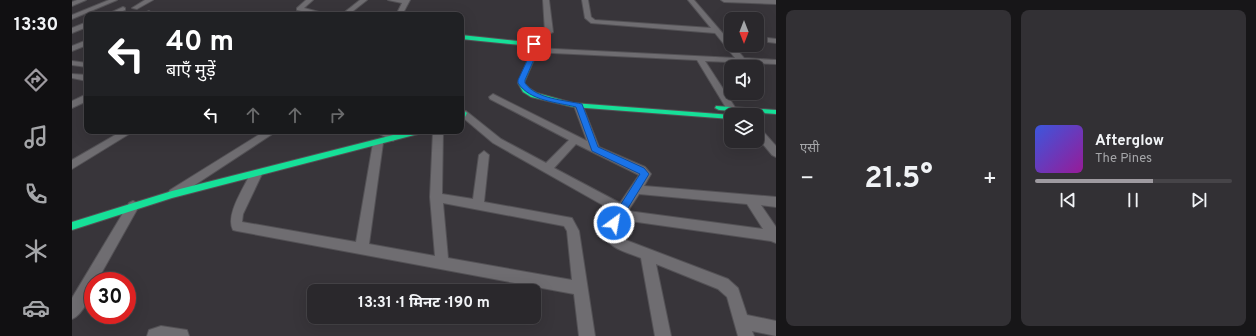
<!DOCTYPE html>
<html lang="hi">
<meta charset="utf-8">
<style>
body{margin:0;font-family:Overpass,"Noto Sans Devanagari",sans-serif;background:#323034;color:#f1f3f6;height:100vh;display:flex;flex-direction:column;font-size:15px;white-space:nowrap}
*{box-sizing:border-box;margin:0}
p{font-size:13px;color:#a5a6a9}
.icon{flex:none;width:22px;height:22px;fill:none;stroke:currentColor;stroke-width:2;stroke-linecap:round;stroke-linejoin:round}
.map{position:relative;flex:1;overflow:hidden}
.panel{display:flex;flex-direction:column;gap:10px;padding:10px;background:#171618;width:480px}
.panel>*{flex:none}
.top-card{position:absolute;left:12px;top:12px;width:380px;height:122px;border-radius:8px;box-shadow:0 4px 16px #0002,0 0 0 1px #464448;background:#202124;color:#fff;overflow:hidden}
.needle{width:26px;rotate:180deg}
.controls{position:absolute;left:652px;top:12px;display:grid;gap:8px}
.controls a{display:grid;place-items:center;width:40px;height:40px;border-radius:8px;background:#2a282c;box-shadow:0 4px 16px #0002,0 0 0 1px #464448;font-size:20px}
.speed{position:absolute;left:12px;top:272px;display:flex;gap:8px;font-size:20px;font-weight:700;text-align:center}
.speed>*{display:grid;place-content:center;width:52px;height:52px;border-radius:50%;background:#2a282c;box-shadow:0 4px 16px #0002,0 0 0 1px #464448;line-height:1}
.speed .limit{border:6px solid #d22;background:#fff;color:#111}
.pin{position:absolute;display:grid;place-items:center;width:34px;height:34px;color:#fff;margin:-17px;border-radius:8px;box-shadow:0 2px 6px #0006}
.me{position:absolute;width:44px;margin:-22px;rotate:32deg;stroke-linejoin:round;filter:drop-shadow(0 0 3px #0008)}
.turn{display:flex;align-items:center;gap:14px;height:84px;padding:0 16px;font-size:18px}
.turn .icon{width:52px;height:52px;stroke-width:2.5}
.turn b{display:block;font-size:28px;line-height:34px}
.lanes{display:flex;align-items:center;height:38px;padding:0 16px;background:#0003;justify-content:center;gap:20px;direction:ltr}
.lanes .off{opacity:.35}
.big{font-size:30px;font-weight:700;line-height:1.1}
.panel .card{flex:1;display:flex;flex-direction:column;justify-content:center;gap:6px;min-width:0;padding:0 14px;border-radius:8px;background:#323034}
.song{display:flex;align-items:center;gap:12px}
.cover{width:48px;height:48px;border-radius:6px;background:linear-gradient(135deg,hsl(230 70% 55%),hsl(300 70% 35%))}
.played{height:4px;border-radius:2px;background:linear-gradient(90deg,#9e9aa0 60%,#464448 60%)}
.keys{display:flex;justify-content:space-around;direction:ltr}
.heat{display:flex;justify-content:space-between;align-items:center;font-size:22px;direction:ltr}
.panel .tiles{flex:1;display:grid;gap:10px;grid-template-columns:repeat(2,1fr)}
.trip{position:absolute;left:235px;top:284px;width:234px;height:40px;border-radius:8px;background:#2a282c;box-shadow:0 4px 16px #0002,0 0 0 1px #464448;font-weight:700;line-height:40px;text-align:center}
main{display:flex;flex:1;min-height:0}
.tabs{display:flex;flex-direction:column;width:72px;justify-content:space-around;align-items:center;background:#111012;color:#a5a6a9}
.tabs .icon{width:28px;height:28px}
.tabs .on{color:#9e9aa0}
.tabs b{font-size:18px;color:#f1f3f6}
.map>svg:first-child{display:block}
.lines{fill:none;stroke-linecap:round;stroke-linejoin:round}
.street-casing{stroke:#535155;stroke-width:2}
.fast-casing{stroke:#535155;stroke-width:2}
.street{fill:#6f6d71;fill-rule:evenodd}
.fast{fill:#16e098;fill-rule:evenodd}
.route{fill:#1a73e8;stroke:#114b97}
</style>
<main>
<nav class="tabs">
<b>13:30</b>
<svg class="icon on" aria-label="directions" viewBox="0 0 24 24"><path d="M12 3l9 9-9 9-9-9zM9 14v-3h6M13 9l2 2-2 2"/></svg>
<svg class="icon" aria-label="music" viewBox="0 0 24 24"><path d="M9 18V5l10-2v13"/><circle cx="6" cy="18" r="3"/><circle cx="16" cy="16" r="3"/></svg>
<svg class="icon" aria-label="phone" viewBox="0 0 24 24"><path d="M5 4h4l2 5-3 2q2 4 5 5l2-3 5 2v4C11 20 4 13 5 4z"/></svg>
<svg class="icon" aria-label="climate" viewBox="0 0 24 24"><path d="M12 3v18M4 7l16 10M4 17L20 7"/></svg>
<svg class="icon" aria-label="car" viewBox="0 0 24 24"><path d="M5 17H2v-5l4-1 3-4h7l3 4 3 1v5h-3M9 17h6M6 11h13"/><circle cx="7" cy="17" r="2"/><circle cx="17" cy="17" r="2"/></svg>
</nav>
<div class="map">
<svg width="704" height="336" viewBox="0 0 704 336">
<rect width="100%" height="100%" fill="#38353a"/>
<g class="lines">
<g class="street-casing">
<path id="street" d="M5,0H14L0,6V2Z
M37,0H45L0,19V15Z
M73,0H81L65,9L60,8Z
M234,0H241L232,8L258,15H246L225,10V8Z
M288,0H295L276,15H269Z
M316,0H338L330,15H324L330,3Z
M471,0H477L481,32L477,34L473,32Z
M510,0H516L519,17L523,20L639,28L616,0H622L672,58L704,60V64L633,61L668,115L659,116L625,60L460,52V48H463L663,58L643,33L519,23L513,18Z
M649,0H704V4L652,2Z
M51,7L53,8V10L42,15H34Z
M77,11L80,13L79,14L69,15Z
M15,22V27L0,33V28Z
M696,38L704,39V43L696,42Z
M15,40V45L0,51V46Z
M0,61L15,63V67L0,65Z
M0,74L15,75V81L0,78Z
M15,94V101L0,108V101Z
M421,94L515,141L502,106L504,104H510L527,147L573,167L579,174L572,186L704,197V207L689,205L704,227V243L699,241L551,220L544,232L551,239L656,279L666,288L675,315L704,321V336L680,331L682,336H666L655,297L646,289L584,264L599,336H583L569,258C554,252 534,248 531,231L543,212L421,143L389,116V111H394L429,139L474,163L497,140L418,99L417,97ZM504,144L567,175L548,203L482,168ZM567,194L675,204L691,229L556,211Z
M685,127L688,128L704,146V157L700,155L685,137Z
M50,131H62L0,169V160Z
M193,131H205L106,196H98L96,193L98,190Z
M302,131H315L326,138L321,141Z
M361,131H371L370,194L401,199L407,155L412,151L417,155L412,202L500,218L507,231L523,336H507L502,294L165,231L161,230C153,215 172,188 178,174L184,170L190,174L171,214L170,222L284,242L301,143L306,140L311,143L297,244L363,256L358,197ZM371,203L492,226L495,231L500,280L376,258Z
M61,201L65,203L67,206L25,281H21C21,293 11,315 0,319V298L57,203Z
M89,326L115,330L117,336H75L77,330Z"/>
</g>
<g class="fast-casing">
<path id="fast" d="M389,35L464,43L466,50L452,83L457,88L465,93L501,103L660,115H659V119L501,107L459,97L451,92L446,83L460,50L459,46L389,39Z
M644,106L704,110V114L647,110L643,108Z
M389,109L395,113L392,119H389Z
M337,131H351L350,133L100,198L0,230V222L100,191Z"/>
</g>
<use href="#street" class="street"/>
<use href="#fast" class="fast"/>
</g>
<path class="route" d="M460,43H464L466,50L453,80V83C464,99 492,100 510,104L526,147L572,168L577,174L545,226L542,227L537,223L568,174L520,151L504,107C484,102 458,101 446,83V80L460,50Z"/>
</svg>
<div class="controls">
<a><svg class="needle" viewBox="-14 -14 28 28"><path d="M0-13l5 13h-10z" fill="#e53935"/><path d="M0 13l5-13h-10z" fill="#a5a6a9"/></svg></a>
<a><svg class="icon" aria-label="sound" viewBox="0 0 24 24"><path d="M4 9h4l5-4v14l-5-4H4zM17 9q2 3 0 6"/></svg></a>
<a><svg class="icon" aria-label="layers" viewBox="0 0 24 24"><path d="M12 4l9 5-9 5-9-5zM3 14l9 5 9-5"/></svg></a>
</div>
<div class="speed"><div class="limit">30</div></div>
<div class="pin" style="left:462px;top:44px;background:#d93025"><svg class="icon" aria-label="arrive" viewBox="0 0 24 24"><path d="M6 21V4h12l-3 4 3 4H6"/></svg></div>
<svg class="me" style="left:542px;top:223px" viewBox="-20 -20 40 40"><circle r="17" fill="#1a73e8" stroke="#fff" stroke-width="3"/><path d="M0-11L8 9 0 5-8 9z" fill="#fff"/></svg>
<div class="trip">13:31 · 1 मिनट · 190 m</div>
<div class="top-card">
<div class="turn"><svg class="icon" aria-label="left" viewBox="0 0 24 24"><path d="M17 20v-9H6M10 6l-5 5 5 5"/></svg><div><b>40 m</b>बाएँ मुड़ें</div></div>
<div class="lanes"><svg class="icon" aria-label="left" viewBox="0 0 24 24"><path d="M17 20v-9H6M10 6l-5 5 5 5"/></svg><svg class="icon off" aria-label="ahead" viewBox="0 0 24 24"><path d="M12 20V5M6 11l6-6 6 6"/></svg><svg class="icon off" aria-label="ahead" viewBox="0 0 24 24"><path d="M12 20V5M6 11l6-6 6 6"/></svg><svg class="icon off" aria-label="right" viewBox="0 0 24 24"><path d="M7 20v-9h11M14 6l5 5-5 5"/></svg></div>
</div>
</div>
<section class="panel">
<div class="tiles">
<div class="card"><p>एसी</p>
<div class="heat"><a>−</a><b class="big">21.5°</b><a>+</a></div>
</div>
<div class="card">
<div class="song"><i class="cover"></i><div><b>Afterglow</b><p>The Pines</p></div></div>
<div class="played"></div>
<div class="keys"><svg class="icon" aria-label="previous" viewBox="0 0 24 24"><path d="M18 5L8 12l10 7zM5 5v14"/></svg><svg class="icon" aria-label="pause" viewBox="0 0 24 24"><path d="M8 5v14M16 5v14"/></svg><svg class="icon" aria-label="next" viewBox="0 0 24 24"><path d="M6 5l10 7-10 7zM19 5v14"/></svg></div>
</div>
</div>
</section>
</main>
